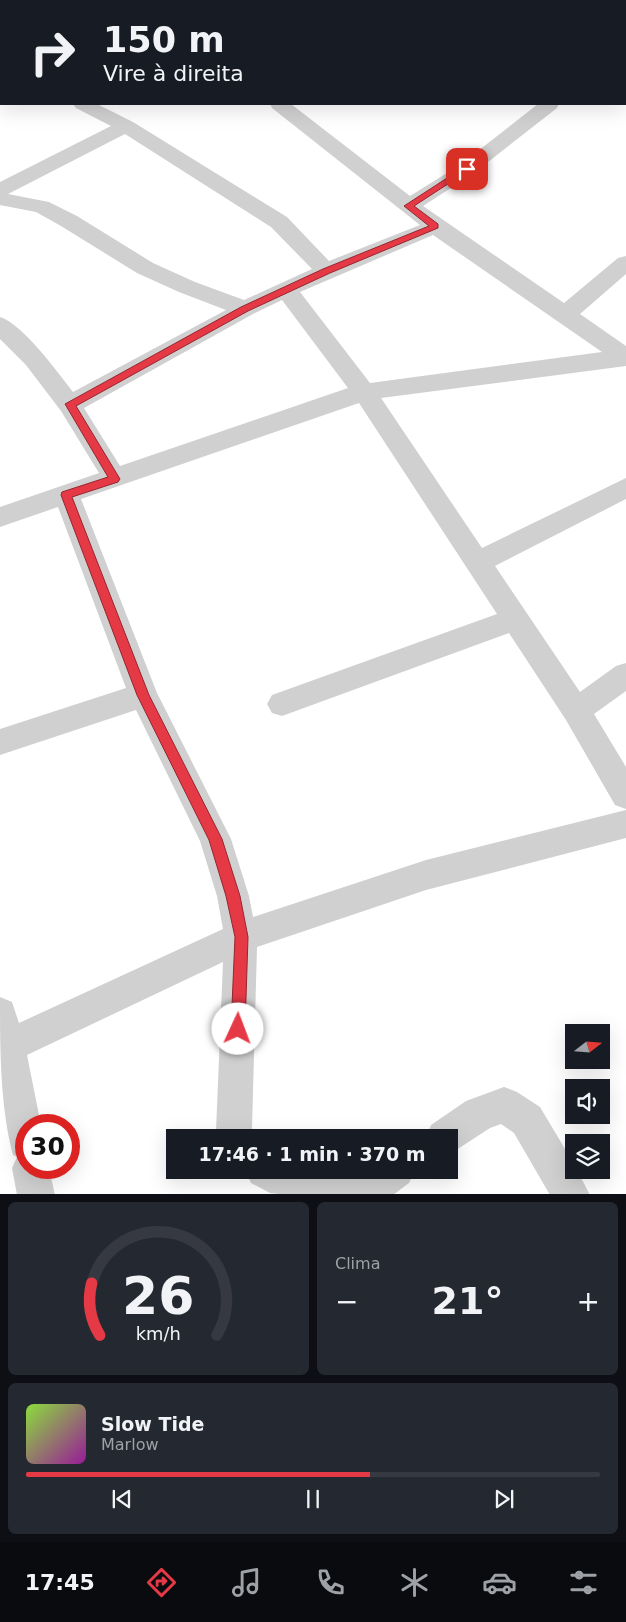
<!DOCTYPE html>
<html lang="pt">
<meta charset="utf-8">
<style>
body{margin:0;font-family:"DejaVu Sans",sans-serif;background:#242831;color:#f1f3f6;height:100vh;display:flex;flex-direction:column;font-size:19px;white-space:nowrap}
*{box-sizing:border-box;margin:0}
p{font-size:16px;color:#9ea1a6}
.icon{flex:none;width:28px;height:28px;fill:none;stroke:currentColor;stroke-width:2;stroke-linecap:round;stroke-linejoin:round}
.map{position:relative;height:1194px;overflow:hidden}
.side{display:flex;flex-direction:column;gap:8px;padding:8px;background:#0d0f14;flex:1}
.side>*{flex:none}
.hud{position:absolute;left:0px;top:0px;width:626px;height:105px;box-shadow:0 5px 20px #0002;background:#171b24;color:#f1f3f6;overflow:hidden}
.needle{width:32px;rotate:73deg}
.fabs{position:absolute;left:565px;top:1024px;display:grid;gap:10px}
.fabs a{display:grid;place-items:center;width:45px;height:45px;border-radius:0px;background:#171b24;box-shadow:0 5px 20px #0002;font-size:25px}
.speed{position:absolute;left:15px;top:1114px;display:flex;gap:10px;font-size:25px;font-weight:700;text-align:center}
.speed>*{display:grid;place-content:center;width:65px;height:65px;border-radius:50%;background:#171b24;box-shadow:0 5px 20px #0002;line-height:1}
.speed .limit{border:8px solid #d22;background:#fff;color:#111}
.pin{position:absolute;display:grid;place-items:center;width:42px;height:42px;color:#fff;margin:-21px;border-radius:10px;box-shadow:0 2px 8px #0006}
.me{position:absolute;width:55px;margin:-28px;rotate:2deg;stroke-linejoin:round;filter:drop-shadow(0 0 4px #0008)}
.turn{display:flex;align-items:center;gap:18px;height:105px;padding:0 20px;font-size:22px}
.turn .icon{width:65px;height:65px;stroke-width:2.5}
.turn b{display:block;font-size:35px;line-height:42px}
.big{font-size:38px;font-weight:600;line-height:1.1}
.side .tile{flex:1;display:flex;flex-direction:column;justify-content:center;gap:8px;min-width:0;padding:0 18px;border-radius:8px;background:#242831}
.side .dial{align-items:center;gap:0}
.dial svg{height:130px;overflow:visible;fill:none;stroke:#363941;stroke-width:7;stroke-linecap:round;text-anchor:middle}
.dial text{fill:#f1f3f6;stroke:none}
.song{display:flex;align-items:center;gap:15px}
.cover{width:60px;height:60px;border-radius:8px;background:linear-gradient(135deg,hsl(90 70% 55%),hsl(300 70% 35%))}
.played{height:5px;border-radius:2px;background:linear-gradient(90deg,#e63946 60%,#363941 60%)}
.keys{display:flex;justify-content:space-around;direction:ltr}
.heat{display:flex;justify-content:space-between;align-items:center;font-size:28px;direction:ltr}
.side .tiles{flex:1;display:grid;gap:8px;grid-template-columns:1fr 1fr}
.tile:last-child{grid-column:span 2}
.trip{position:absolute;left:166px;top:1129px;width:292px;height:50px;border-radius:0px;background:#171b24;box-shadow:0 5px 20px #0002;font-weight:600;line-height:50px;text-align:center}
.tabs{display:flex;height:80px;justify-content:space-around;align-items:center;background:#090b0e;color:#9ea1a6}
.tabs .icon{width:35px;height:35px}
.tabs .on{color:#e63946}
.tabs b{font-size:22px;color:#f1f3f6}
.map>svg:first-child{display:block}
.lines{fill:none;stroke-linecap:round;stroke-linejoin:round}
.minor{fill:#d0d0d0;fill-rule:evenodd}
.route{fill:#e63946;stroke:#96252e}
</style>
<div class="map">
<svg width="626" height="1195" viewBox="0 0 626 1195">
<rect width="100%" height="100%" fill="#fff"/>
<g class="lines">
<path class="minor" d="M128,0H147L148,1H129Z
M625,43H626L625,55Z
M0,54L1,55V67L0,66Z
M73,104H97L133,122L287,217L329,261L420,225L272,108L270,104H291L410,196L460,165L538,104H559L557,108L474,173L423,206L564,303L618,258L626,256V274L580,314L626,346V366L381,398L482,548L626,478V499L495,566L580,692L616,666L626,663V691L594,714L626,767V809L615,805L566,720L509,633L282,716L272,713L267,704L272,695L497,614L359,403L81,499L157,693L231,839L249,896L253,917L426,860L626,810V838L426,890L257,947L252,1128L256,1138H218L216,1131L223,962L27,1055L41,1125H26V1168H49L55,1195H17L12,1168L17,1157L13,1155C0,1106 0,1048 0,997L12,1002L19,1023L223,929L217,896L200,841L136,710L0,755V729L126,688L58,507L0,527V507L99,473L61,411L26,365L0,339V317C23,324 58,373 73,392L226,310L179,292L137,273L61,226L36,212L0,205V182L111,126L76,108ZM125,134L271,227L312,269L244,300L195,282L153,263L77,216L49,202L8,194ZM433,235L602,352L370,383L300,292ZM282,300L348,388L120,466L84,408L253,314Z
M504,1087L517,1092L540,1107L574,1164V1170H577L590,1195H550L514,1133L501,1124L490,1128L450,1154V1138H426L431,1125L466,1101Z
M245,1170H333L351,1179L364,1170H415L409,1183L393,1195H286L270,1193L251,1183Z"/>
</g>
<path class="route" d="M464,167L471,169L414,206L438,224V228L330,273L248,311L76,406L120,479L118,482L72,497L149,695L222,839L240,896L248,937L245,1029L243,1034L238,1036L233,1034L231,1029L235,937L226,896L209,840L137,695L61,495L62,492L108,477L65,404L241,307L323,269L429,226L404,206Z"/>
</svg>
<div class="fabs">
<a><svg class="needle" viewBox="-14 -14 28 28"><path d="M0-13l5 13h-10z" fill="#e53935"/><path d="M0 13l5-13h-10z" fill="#9ea1a6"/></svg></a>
<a><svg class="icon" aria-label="sound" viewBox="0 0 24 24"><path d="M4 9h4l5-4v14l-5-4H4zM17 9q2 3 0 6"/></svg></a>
<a><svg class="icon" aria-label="layers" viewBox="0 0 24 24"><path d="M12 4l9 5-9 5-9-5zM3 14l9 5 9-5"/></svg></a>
</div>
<div class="speed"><div class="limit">30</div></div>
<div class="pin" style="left:467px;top:169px;background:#d93025"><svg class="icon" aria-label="arrive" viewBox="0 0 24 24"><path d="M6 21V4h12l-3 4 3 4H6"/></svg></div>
<svg class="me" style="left:238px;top:1029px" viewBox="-20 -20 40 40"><circle r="19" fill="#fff"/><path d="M0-13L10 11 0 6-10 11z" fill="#e63946"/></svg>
<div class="trip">17:46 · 1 min · 370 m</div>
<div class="hud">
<div class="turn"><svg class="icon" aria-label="right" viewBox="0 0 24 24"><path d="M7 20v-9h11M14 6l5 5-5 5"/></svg><div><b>150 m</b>Vire à direita</div></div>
</div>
</div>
<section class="side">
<div class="tiles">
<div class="tile dial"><svg viewBox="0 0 100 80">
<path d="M14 69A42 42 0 1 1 86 69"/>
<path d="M14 69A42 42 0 0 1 9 37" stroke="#e63946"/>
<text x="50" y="56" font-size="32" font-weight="700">26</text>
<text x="50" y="72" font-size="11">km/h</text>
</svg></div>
<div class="tile"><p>Clima</p>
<div class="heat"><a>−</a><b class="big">21°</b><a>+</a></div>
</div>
<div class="tile">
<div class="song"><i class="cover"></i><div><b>Slow Tide</b><p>Marlow</p></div></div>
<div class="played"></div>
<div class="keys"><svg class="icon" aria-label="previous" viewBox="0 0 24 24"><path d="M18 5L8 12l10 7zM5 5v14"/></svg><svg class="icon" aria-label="pause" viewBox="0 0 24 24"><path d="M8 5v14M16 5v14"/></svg><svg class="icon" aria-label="next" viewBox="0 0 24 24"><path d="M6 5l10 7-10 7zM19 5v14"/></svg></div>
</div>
</div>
</section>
<nav class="tabs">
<b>17:45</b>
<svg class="icon on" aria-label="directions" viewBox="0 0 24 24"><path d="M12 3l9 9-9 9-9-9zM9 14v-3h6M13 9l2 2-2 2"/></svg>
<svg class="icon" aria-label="music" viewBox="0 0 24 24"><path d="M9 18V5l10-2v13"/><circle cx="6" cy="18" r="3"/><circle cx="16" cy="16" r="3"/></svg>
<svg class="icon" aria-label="phone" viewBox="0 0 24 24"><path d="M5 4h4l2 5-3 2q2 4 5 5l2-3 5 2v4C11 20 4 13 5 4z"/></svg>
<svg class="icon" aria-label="climate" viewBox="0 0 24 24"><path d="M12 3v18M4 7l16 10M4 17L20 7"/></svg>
<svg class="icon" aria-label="car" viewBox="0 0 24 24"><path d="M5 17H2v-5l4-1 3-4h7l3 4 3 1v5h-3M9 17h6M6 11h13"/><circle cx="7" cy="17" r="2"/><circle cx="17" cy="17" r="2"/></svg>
<svg class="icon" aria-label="filters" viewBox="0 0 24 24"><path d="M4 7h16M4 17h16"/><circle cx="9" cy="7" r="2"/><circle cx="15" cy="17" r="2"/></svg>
</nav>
